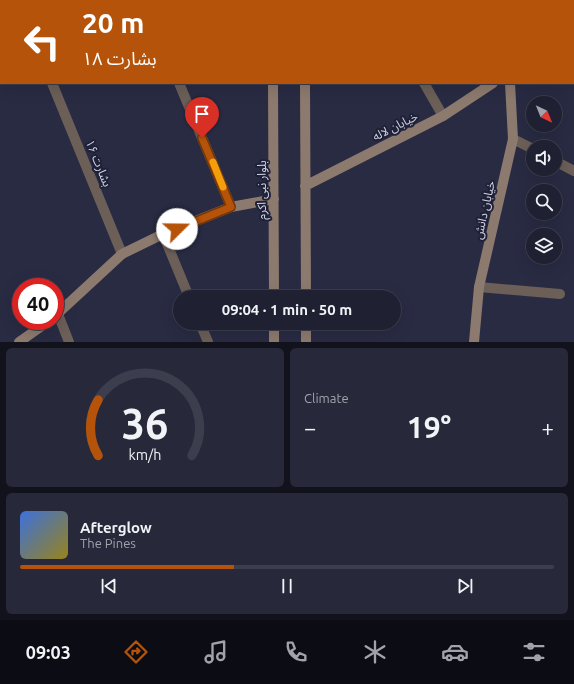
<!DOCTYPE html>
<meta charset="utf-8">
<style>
body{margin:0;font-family:Ubuntu,"Noto Sans Arabic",sans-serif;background:#27283a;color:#f1f3f6;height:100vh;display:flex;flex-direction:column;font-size:15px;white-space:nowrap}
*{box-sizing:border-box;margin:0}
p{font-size:13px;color:#a1a3ac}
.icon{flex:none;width:22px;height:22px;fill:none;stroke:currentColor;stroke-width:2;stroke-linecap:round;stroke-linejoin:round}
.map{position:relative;height:342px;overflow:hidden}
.side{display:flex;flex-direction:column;gap:6px;padding:6px;background:#11121c;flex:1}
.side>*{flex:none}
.guide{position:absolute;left:0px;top:0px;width:574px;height:84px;box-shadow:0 4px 16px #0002,0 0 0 1px #3c3e4d;background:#b45309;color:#fff;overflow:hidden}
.needle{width:26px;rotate:137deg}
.fabs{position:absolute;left:526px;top:96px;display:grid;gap:8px}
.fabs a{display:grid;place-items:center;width:36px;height:36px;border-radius:50%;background:#1f2032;box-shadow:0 4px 16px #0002,0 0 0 1px #3c3e4d;font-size:20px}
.speed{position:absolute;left:12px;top:278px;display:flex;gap:8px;font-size:20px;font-weight:700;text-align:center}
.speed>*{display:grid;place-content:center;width:52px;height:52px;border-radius:50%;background:#1f2032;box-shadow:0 4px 16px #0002,0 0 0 1px #3c3e4d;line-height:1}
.speed .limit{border:6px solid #d22;background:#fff;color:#111}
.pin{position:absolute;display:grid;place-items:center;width:34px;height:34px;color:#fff;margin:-41px -17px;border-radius:50% 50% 50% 0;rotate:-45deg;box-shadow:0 0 4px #0007}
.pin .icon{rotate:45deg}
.me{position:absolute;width:44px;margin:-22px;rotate:68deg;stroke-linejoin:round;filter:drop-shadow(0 0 3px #0008)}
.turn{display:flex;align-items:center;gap:14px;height:84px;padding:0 16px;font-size:18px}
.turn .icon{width:52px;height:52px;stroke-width:2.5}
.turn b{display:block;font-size:28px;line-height:34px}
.big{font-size:30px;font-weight:700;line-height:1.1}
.side .widget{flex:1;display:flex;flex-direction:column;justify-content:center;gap:6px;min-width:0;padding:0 14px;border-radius:6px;background:#27283a}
.side .dial{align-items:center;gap:0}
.dial svg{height:104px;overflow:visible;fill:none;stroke:#3c3e4d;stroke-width:7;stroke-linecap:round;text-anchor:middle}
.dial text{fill:#f1f3f6;stroke:none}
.song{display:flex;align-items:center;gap:12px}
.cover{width:48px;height:48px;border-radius:6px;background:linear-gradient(135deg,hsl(220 70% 55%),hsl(50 70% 35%))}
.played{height:4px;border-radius:2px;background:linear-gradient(90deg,#b45309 40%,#3c3e4d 40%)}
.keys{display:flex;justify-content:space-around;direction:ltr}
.heat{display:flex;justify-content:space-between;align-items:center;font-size:22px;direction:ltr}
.side .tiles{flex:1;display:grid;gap:6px;grid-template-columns:1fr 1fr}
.widget:last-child{grid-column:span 2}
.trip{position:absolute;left:173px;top:290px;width:228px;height:40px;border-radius:20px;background:#1f2032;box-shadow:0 4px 16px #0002,0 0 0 1px #3c3e4d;font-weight:700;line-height:40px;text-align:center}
.menu{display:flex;height:64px;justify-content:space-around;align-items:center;background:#0c0d14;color:#a1a3ac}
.menu .icon{width:28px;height:28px}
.menu .on{color:#b45309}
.menu b{font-size:18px;color:#f1f3f6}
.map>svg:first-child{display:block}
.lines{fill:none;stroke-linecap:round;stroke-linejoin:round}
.street{stroke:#6b5f57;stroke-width:10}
.secondary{stroke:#8d7a6e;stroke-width:10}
.route-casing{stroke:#753606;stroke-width:10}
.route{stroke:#b45309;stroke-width:7}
.slow{stroke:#f59e0b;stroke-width:7}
.labels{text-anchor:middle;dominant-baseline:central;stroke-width:4;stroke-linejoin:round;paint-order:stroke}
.street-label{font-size:12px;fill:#d1d3e2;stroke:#1f2138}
</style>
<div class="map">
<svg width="574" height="342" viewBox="0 0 574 342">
<rect width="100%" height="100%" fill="#292b43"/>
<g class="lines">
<path class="street" d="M18,0L19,1
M144,0L145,1
M376,0L377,1
M446,0L447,1
M526,0V1
M573,74H574
M52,83L122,254
M179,83L231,207
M424,83L443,116
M513,139L533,149
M555,161L574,171
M163,234L189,297
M479,287L560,294
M58,314L69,342
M200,323L208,342"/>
<path class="secondary" d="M272,0V1
M304,0V1
M557,1L558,0
M273,83L274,297
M305,83L306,297
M305,186L443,116L493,83
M55,316L122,254L163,234L231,207L274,199
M306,323V342
M19,342L49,321
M274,342V323
M474,342L479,287L513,139L510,83"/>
</g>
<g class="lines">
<g class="route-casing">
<path id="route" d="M177,229L231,207L202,138"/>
</g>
<use href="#route" class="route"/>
<path class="slow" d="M213,162L223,187"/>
</g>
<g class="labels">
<g class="street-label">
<text transform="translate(395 126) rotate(-27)">خیابان لاله</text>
<text transform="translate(99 163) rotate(68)">بشارت ۱۶</text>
<text transform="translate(261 190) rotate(-90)">بلوار نبی اکرم</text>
<text transform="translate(484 210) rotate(-77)">خیابان دانش</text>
</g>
</g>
</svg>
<div class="fabs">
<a><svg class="needle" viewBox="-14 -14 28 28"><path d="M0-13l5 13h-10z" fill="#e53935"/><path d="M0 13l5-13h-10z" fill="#a1a3ac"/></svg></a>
<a><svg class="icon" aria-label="sound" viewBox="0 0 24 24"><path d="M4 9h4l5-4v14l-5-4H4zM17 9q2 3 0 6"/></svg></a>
<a><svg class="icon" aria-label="search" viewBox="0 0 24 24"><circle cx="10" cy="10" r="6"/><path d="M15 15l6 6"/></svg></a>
<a><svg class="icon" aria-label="layers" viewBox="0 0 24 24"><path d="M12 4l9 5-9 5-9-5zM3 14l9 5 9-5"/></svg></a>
</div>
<div class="speed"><div class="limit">40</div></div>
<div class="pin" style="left:202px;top:138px;background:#d93025"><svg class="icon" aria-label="arrive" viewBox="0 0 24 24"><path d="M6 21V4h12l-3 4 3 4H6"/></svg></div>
<svg class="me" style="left:177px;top:229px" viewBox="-20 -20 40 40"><circle r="19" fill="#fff"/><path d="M0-13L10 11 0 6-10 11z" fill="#b45309"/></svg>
<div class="trip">09:04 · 1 min · 50 m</div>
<div class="guide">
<div class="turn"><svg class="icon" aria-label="left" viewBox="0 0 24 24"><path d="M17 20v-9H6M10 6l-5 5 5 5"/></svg><div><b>20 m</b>بشارت ۱۸</div></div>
</div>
</div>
<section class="side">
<div class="tiles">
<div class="widget dial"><svg viewBox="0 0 100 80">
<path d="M14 69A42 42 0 1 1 86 69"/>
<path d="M14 69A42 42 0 0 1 14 26" stroke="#b45309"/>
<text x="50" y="56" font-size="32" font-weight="700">36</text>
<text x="50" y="72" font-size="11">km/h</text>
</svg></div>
<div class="widget"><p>Climate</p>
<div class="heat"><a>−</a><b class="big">19°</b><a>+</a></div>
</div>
<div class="widget">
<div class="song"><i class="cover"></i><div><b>Afterglow</b><p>The Pines</p></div></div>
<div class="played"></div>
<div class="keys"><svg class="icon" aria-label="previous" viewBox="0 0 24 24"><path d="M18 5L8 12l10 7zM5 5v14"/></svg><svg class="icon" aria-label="pause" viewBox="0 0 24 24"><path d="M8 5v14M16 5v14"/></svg><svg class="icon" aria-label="next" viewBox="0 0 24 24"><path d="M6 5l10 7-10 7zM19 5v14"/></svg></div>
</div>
</div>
</section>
<nav class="menu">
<b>09:03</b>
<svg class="icon on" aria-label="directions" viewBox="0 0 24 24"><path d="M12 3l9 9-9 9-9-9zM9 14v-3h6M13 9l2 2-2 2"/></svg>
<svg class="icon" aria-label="music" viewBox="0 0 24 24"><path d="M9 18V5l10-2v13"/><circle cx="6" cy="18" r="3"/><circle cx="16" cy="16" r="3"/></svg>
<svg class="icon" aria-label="phone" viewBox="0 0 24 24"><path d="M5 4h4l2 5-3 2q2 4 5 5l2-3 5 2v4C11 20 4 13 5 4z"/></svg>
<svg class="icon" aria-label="climate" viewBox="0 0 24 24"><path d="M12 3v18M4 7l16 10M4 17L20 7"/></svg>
<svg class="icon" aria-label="car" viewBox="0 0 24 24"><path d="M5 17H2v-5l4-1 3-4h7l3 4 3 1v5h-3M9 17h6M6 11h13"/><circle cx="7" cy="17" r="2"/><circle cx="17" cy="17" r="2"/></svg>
<svg class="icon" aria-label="filters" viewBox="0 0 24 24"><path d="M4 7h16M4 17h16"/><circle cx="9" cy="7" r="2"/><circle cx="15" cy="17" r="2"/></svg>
</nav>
